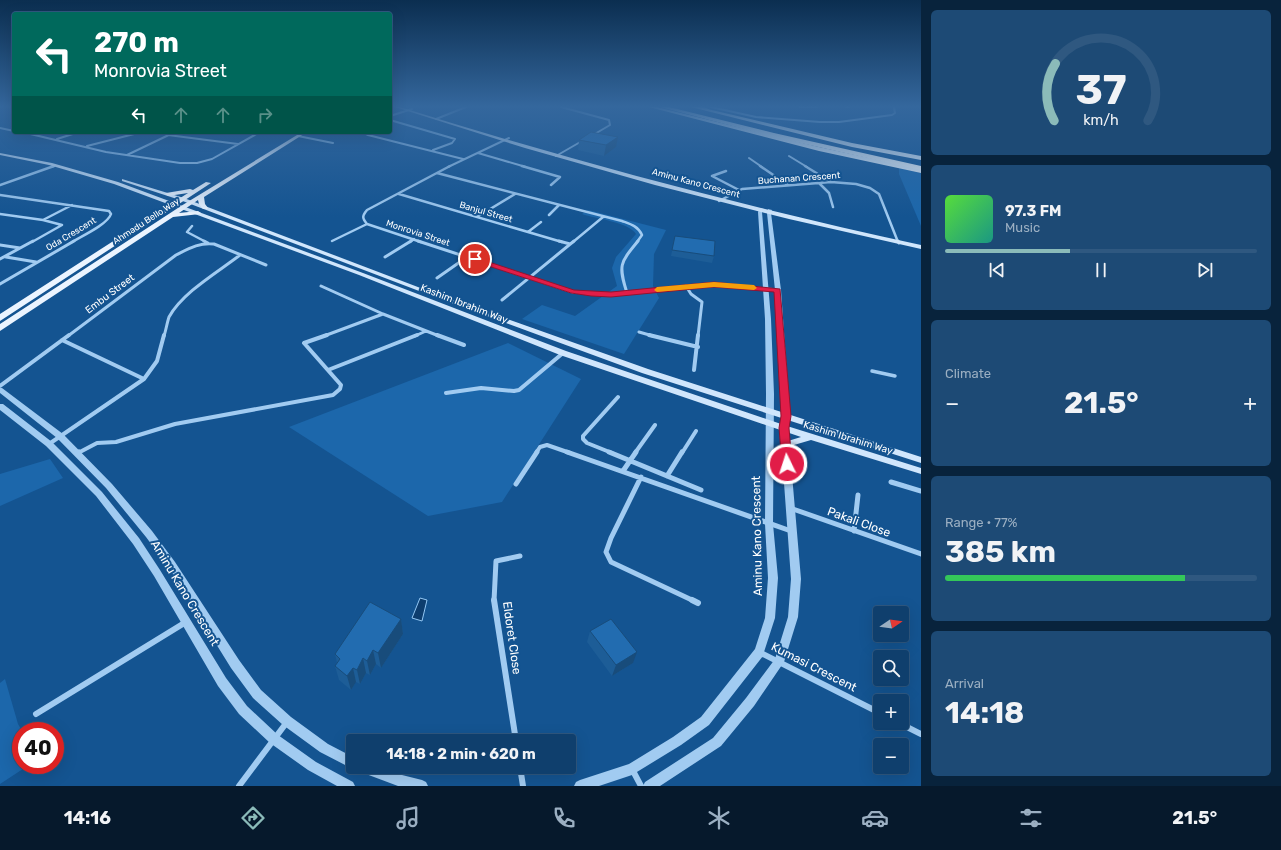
<!DOCTYPE html>
<meta charset="utf-8">
<style>
body{margin:0;font-family:Rubik,sans-serif;background:#1d4a75;color:#f1f3f6;height:100vh;display:flex;flex-direction:column;font-size:15px;white-space:nowrap}
*{box-sizing:border-box;margin:0}
p{font-size:13px;color:#9bafc2}
.icon{flex:none;width:22px;height:22px;fill:none;stroke:currentColor;stroke-width:2;stroke-linecap:round;stroke-linejoin:round}
.map{position:relative;flex:1;overflow:hidden}
.panel{display:flex;flex-direction:column;gap:10px;padding:10px;background:#08233c;width:360px}
.panel>*{flex:none}
.hud{position:absolute;left:12px;top:12px;width:380px;height:122px;border-radius:4px;box-shadow:0 4px 16px #0002,0 0 0 1px #2f5880;background:#00695c;color:#fff;overflow:hidden}
.needle{width:26px;rotate:77deg}
.controls{position:absolute;left:873px;top:606px;display:grid;gap:8px}
.controls a{display:grid;place-items:center;width:36px;height:36px;border-radius:4px;background:#0f3f6d;box-shadow:0 4px 16px #0002,0 0 0 1px #2f5880;font-size:20px}
.speed{position:absolute;left:12px;top:722px;display:flex;gap:8px;font-size:20px;font-weight:700;text-align:center}
.speed>*{display:grid;place-content:center;width:52px;height:52px;border-radius:50%;background:#0f3f6d;box-shadow:0 4px 16px #0002,0 0 0 1px #2f5880;line-height:1}
.speed .limit{border:6px solid #d22;background:#fff;color:#111}
.pin{position:absolute;display:grid;place-items:center;width:34px;height:34px;color:#fff;margin:-17px;border:2px solid #fff;border-radius:50%;box-shadow:0 1px 4px #0007}
.me{position:absolute;width:44px;margin:-22px;rotate:356deg;stroke-linejoin:round;filter:drop-shadow(0 0 3px #0008)}
.turn{display:flex;align-items:center;gap:14px;height:84px;padding:0 16px;font-size:18px}
.turn .icon{width:52px;height:52px;stroke-width:2.5}
.turn b{display:block;font-size:28px;line-height:34px}
.lanes{display:flex;align-items:center;height:38px;padding:0 16px;background:#0003;justify-content:center;gap:20px;direction:ltr}
.lanes .off{opacity:.35}
.big{font-size:30px;font-weight:700;line-height:1.1}
.panel .card{flex:1;display:flex;flex-direction:column;justify-content:center;gap:6px;min-width:0;padding:0 14px;border-radius:6px;background:#1d4a75}
.panel .dial{align-items:center;gap:0}
.dial svg{height:104px;overflow:visible;fill:none;stroke:#2f5880;stroke-width:7;stroke-linecap:round;text-anchor:middle}
.dial text{fill:#f1f3f6;stroke:none}
.song{display:flex;align-items:center;gap:12px}
.cover{width:48px;height:48px;border-radius:6px;background:linear-gradient(135deg,hsl(110 70% 55%),hsl(170 70% 35%))}
.played{height:4px;border-radius:2px;background:linear-gradient(90deg,#8bbbb9 40%,#2f5880 40%)}
.keys{display:flex;justify-content:space-around;direction:ltr}
.heat{display:flex;justify-content:space-between;align-items:center;font-size:22px;direction:ltr}
.charge{height:6px;border-radius:3px;background:linear-gradient(90deg,#34c759 77%,#2f5880 0)}
.trip{position:absolute;left:346px;top:734px;width:230px;height:40px;border-radius:4px;background:#0f3f6d;box-shadow:0 4px 16px #0002,0 0 0 1px #2f5880;font-weight:700;line-height:40px;text-align:center}
.menu{display:flex;height:64px;justify-content:space-around;align-items:center;background:#06192c;color:#9bafc2}
.menu .icon{width:28px;height:28px}
.menu .selected{color:#8bbbb9}
.menu b{font-size:18px;color:#f1f3f6}
main{display:flex;flex:1;min-height:0}
.map>svg:first-child{display:block}
.green{fill:#1c67ab}
.water{fill:#0d3d6e;stroke:#93c7f4}
.lines{fill:none;stroke-linecap:round;stroke-linejoin:round}
.pedestrian{stroke:#a1cbf1;stroke-width:3.5}
.minor-far5{stroke:#a1cbf1;stroke-width:2}
.minor-far4{stroke:#a1cbf1;stroke-width:2.5}
.minor-far3{stroke:#a1cbf1;stroke-width:3}
.minor-far2{stroke:#a1cbf1;stroke-width:4}
.minor-far1{stroke:#a1cbf1;stroke-width:5}
.minor{stroke:#a1cbf1;stroke-width:6}
.tertiary{fill:#a1cbf1;fill-rule:evenodd}
.secondary{fill:#d0e6fc;fill-rule:evenodd}
.primary{fill:#ebf4ff;fill-rule:evenodd}
.trunk{fill:#f5faff;fill-rule:evenodd}
.motorway{fill:#fff;fill-rule:evenodd}
.wall{fill:#1d5d97}
.shaded-wall{fill:#184c7b}
.building{fill:#226cb0;stroke:#184c7b}
.route{fill:#e11d48;stroke:#92132f}
.slow{fill:#f59e0b}
.labels{text-anchor:middle;dominant-baseline:central;stroke-width:4;stroke-linejoin:round;paint-order:stroke}
.far-street-label{font-size:9px;fill:#fff;stroke:#145491}
.street-label{font-size:10px;fill:#fff;stroke:#145491}
.near-street-label{font-size:12px;fill:#fff;stroke:#145491}
</style>
<main>
<div class="map">
<svg width="921" height="786" viewBox="0 0 921 786">
<rect width="100%" height="100%" fill="#145491"/>
<path class="green" d="M899,168L921,173V226L899,174Z
M588,210L666,230L654,254L653,286L659,298L624,354L522,319L542,305L575,316L617,286L612,268L616,257L636,234C629,222 596,219 582,214Z
M508,343L581,379L502,502L428,516L289,427Z
M50,459L63,478L0,506V474Z
M5,679L18,724L22,731L21,765H29L0,784V683Z"/>
<path class="water" d="M420,598L427,600L422,621L412,618Z"/>
<g class="lines">
<path class="pedestrian" d="M872,371L895,376"/>
<path class="minor-far5" d="M561,107L609,120L610,125L593,135
M701,107L708,110
M711,107L756,117L820,122H839L892,115L895,113L894,107
M800,107H817
M846,107H849
M390,116L412,109
M436,119L466,107
M390,120L455,139L452,143L433,150
M0,128L14,131
M22,132L106,152L180,163H197L212,159L260,132
M362,132L368,135L463,159
M168,135L238,144
M298,136L333,143
M57,139L79,132
M87,146L142,132
M478,153L526,167
M127,155L175,132
M556,156L582,141
M789,156L807,167
M749,158L762,167
M51,167L54,166
M448,167L509,138"/>
<path class="minor-far4" d="M522,166L560,177L551,185
M760,166L788,185
M805,166L831,182
M726,171L712,176L739,190
M437,173L622,221C630,224 638,226 642,235L637,242
M819,183L829,193L833,207
M0,185L54,166
M399,194L562,242
M0,195L109,211L111,214C108,224 82,236 72,242
M719,201L742,189L831,182L856,184L870,188L879,194L898,242
M0,214L43,220L62,225L32,242
M549,215L559,205
M477,217L515,194
M43,220L72,205
M192,226L187,232L206,242
M528,232L541,222
M332,241L367,224
M410,242L414,239
M421,242L367,224C362,218 362,216 367,210L450,166
M573,242L603,217"/>
<path class="minor-far3" d="M204,241L208,243
M418,241L573,292L611,295L714,284L778,290
M559,241L570,244
M898,241L899,243
M0,245L20,248
M6,257L36,262
M385,257L411,241
M0,259L33,241
M437,278L467,257
M0,284L74,241
M321,286L383,314L439,336
M686,286L691,294L702,302L698,336
M627,293C618,265 620,263 638,241
M502,300L574,241
M639,332L653,336
M68,336L176,255C188,249 200,242 214,244L266,265
M164,336C166,330 167,323 169,317C183,292 218,272 240,255
M324,336L383,314
M415,336L426,331"/>
<path class="minor-far2" d="M437,335L464,345
M649,335L698,347
M62,340L144,379
M328,370L417,335
M694,370L698,335
M0,386L69,335
M446,393L481,388L514,391L519,390L563,353
M49,444L144,379L157,361L164,335
M78,453L97,443L116,442L175,424L333,395L340,389L341,385L304,343L327,335
M536,453L540,447L547,445L570,453
M612,453L587,443L583,439V436L618,397
M635,453L655,425
M682,453L696,431"/>
<path class="minor-far1" d="M567,452L791,531
M609,452L701,490
M78,453L79,452
M623,471L636,452
M667,476L682,452
M641,477L611,538L606,552L611,562L694,601
M891,482L921,491
M516,484L537,452
M790,508L921,554
M854,531L858,495
M494,601L496,561L520,556"/>
<path class="minor" d="M494,600L516,741
M692,600L698,603
M759,652L880,713
M36,714L186,622
M899,723L921,734
M520,767L523,786
M632,769L641,786
M239,786L287,722"/>
<path class="tertiary" d="M760,208L764,209L762,212L771,319L774,394L773,524L778,578L775,618L764,652L763,656L709,725L681,745L632,775L599,786H574L576,782L580,780L629,764L673,737L701,717L755,649L765,618L768,578L765,524L766,394L765,319L758,212Z
M768,209L772,210L771,213L781,290L790,416L788,428L801,579L798,617L784,662L754,706L721,746L660,786H643L645,782L713,738L746,698L775,659L788,617L791,579L780,428L782,416L775,290L767,213Z
M0,388H2L63,434L112,484L152,531L175,562L239,660L261,690L291,717L328,744L353,757V767H378L394,773L422,780L426,782L428,786H398L358,771L356,768L353,769L349,767L320,752L283,725L253,698L231,668L169,568L146,537L106,488L57,438L0,393Z
M0,404H3L52,442L102,492L139,538L160,570L226,678L247,706L278,735L316,762L353,782L355,786H337L308,770L270,743L239,714L218,686L154,576L133,544L96,496L46,446L0,410Z"/>
<path class="secondary" d="M395,107H400C572,161 745,207 921,245V249L789,219L655,185L525,148Z
M0,153L52,163L118,182L363,273L566,351L787,426L921,468V474L811,440L794,445L789,452H783L782,450L788,441L801,437L560,355L359,275L114,184L49,165L0,155Z
M122,179L184,198L431,292L648,369L921,457V463L642,373L427,294L180,200L122,181Z"/>
<path class="primary" d="M302,132H307L204,197L205,204L208,208L207,209H203L199,204L198,200L179,213L198,211L201,213L200,214L173,217L0,331V324L181,206Z
M206,182L211,183L0,321V314L188,193L168,196L165,194L166,193L190,189L193,190Z"/>
<path class="trunk" d="M649,107H657L819,147L921,169V173L819,151Z
M691,107H699L852,143L921,156V160L852,147Z"/>
<path class="motorway" d="M660,107H669L774,133L921,166V170L774,137Z"/>
</g>
<path class="wall" d="M579,140L616,147L604,156L578,150Z
M675,236L714,256L712,263L671,256Z
M401,619L403,634L381,668L376,664L370,675L366,673L360,684L356,682L351,690L339,680L335,666L337,663L335,654Z
M590,631L633,663L612,676L587,642Z"/>
<path class="shaded-wall" d="M618,137L616,147L604,156L606,145Z
M401,619L403,634L381,668L378,653Z
M373,650L376,664L370,675L367,661Z
M637,652L633,663L612,676L616,665Z
M363,658L366,673L360,684L357,670Z
M353,668L356,682L351,690L347,676Z"/>
<path class="building" d="M591,132L618,137L606,145L579,140Z
M675,236L715,241L714,256L672,250Z
M370,602L401,619L378,653L373,650L367,661L363,658L357,670L353,668L347,676L335,666L340,659L335,654Z
M611,619L637,652L616,665L590,631Z"/>
<linearGradient id="sky" x2="0" y2="1"><stop stop-color="#0b2e50"/><stop offset="0.49" stop-color="#34679d"/><stop offset="1" stop-color="#34679d" stop-opacity="0"/></linearGradient>
<rect width="921" height="217" fill="url(#sky)"/>
<path class="route" d="M473,258H477L574,290L611,292L714,282L780,289L791,416L789,428L792,464L790,467H783L782,464L779,428L781,416L774,292L714,287L611,297L591,296L571,293L473,261Z"/>
<path class="slow" d="M714,282L754,285L757,288L754,290L714,287L657,292L654,290L657,287Z"/>
<g class="labels">
<g class="far-street-label">
<text transform="translate(799 178) rotate(-4)">Buchanan Crescent</text>
<text transform="translate(696 183) rotate(15)">Aminu Kano Crescent</text>
<text transform="translate(486 212) rotate(16)">Banjul Street</text>
<text transform="translate(146 221) rotate(-33)">Ahmadu Bello Way</text>
<text transform="translate(418 233) rotate(18)">Monrovia Street</text>
<text transform="translate(71 234) rotate(-31)">Oda Crescent</text>
</g>
<g class="street-label">
<text transform="translate(110 294) rotate(-37)">Embu Street</text>
<text transform="translate(464 304) rotate(21)">Kashim Ibrahim Way</text>
<text transform="translate(848 438) rotate(17)">Kashim Ibrahim Way</text>
</g>
<g class="near-street-label">
<text transform="translate(859 522) rotate(20)">Pakali Close</text>
<text transform="translate(757 536) rotate(-91)">Aminu Kano Crescent</text>
<text transform="translate(185 593) rotate(59)">Aminu Kano Crescent</text>
<text transform="translate(512 638) rotate(82)">Eldoret Close</text>
<text transform="translate(814 667) rotate(27)">Kumasi Crescent</text>
</g>
</g>
</svg>
<div class="controls">
<a><svg class="needle" viewBox="-14 -14 28 28"><path d="M0-13l5 13h-10z" fill="#e53935"/><path d="M0 13l5-13h-10z" fill="#9bafc2"/></svg></a>
<a><svg class="icon" aria-label="search" viewBox="0 0 24 24"><circle cx="10" cy="10" r="6"/><path d="M15 15l6 6"/></svg></a>
<a>+</a>
<a>−</a>
</div>
<div class="speed"><div class="limit">40</div></div>
<div class="pin" style="left:475px;top:259px;background:#d93025"><svg class="icon" aria-label="arrive" viewBox="0 0 24 24"><path d="M6 21V4h12l-3 4 3 4H6"/></svg></div>
<svg class="me" style="left:787px;top:464px" viewBox="-20 -20 40 40"><circle r="17" fill="#e11d48" stroke="#fff" stroke-width="3"/><path d="M0-11L8 9 0 5-8 9z" fill="#fff"/></svg>
<div class="trip">14:18 · 2 min · 620 m</div>
<div class="hud">
<div class="turn"><svg class="icon" aria-label="left" viewBox="0 0 24 24"><path d="M17 20v-9H6M10 6l-5 5 5 5"/></svg><div><b>270 m</b>Monrovia Street</div></div>
<div class="lanes"><svg class="icon" aria-label="left" viewBox="0 0 24 24"><path d="M17 20v-9H6M10 6l-5 5 5 5"/></svg><svg class="icon off" aria-label="ahead" viewBox="0 0 24 24"><path d="M12 20V5M6 11l6-6 6 6"/></svg><svg class="icon off" aria-label="ahead" viewBox="0 0 24 24"><path d="M12 20V5M6 11l6-6 6 6"/></svg><svg class="icon off" aria-label="right" viewBox="0 0 24 24"><path d="M7 20v-9h11M14 6l5 5-5 5"/></svg></div>
</div>
</div>
<section class="panel">
<div class="card dial"><svg viewBox="0 0 100 80">
<path d="M14 69A42 42 0 1 1 86 69"/>
<path d="M14 69A42 42 0 0 1 15 25" stroke="#8bbbb9"/>
<text x="50" y="56" font-size="32" font-weight="700">37</text>
<text x="50" y="72" font-size="11">km/h</text>
</svg></div>
<div class="card">
<div class="song"><i class="cover"></i><div><b>97.3 FM</b><p>Music</p></div></div>
<div class="played"></div>
<div class="keys"><svg class="icon" aria-label="previous" viewBox="0 0 24 24"><path d="M18 5L8 12l10 7zM5 5v14"/></svg><svg class="icon" aria-label="pause" viewBox="0 0 24 24"><path d="M8 5v14M16 5v14"/></svg><svg class="icon" aria-label="next" viewBox="0 0 24 24"><path d="M6 5l10 7-10 7zM19 5v14"/></svg></div>
</div>
<div class="card"><p>Climate</p>
<div class="heat"><a>−</a><b class="big">21.5°</b><a>+</a></div>
</div>
<div class="card"><p>Range · 77%</p><b class="big">385 km</b><div class="charge"></div></div>
<div class="card"><p>Arrival</p><b class="big">14:18</b></div>
</section>
</main>
<nav class="menu">
<b>14:16</b>
<svg class="icon selected" aria-label="directions" viewBox="0 0 24 24"><path d="M12 3l9 9-9 9-9-9zM9 14v-3h6M13 9l2 2-2 2"/></svg>
<svg class="icon" aria-label="music" viewBox="0 0 24 24"><path d="M9 18V5l10-2v13"/><circle cx="6" cy="18" r="3"/><circle cx="16" cy="16" r="3"/></svg>
<svg class="icon" aria-label="phone" viewBox="0 0 24 24"><path d="M5 4h4l2 5-3 2q2 4 5 5l2-3 5 2v4C11 20 4 13 5 4z"/></svg>
<svg class="icon" aria-label="climate" viewBox="0 0 24 24"><path d="M12 3v18M4 7l16 10M4 17L20 7"/></svg>
<svg class="icon" aria-label="car" viewBox="0 0 24 24"><path d="M5 17H2v-5l4-1 3-4h7l3 4 3 1v5h-3M9 17h6M6 11h13"/><circle cx="7" cy="17" r="2"/><circle cx="17" cy="17" r="2"/></svg>
<svg class="icon" aria-label="filters" viewBox="0 0 24 24"><path d="M4 7h16M4 17h16"/><circle cx="9" cy="7" r="2"/><circle cx="15" cy="17" r="2"/></svg>
<b>21.5°</b>
</nav>
